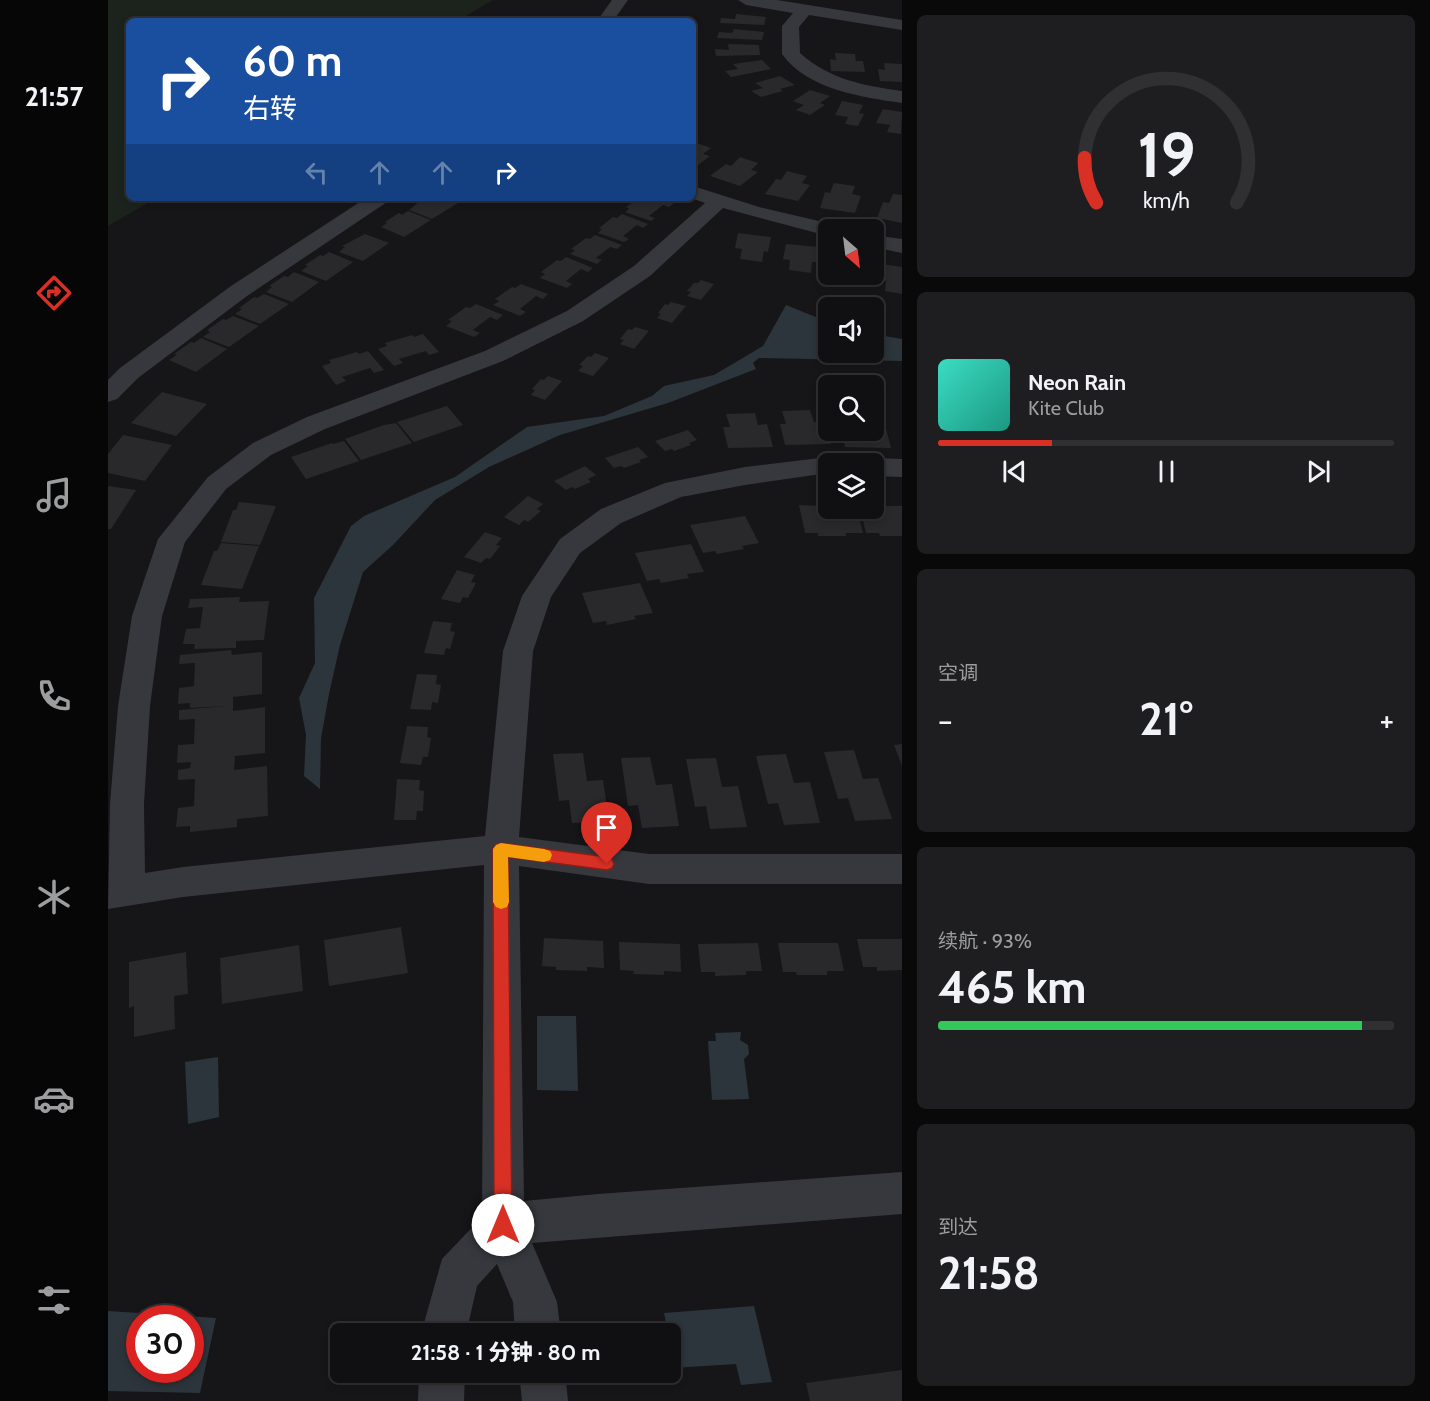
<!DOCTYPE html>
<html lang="zh">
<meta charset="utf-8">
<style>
body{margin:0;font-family:Cabin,"Noto Sans SC",sans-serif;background:#1e1e20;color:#f1f3f6;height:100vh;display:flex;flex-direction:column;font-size:22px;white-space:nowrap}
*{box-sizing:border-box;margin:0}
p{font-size:20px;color:#9c9d9f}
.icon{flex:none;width:33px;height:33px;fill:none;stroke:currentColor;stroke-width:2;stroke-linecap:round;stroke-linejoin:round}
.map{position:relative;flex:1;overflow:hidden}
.panel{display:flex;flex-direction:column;gap:15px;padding:15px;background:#09090a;width:528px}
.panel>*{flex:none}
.top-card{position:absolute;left:18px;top:18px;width:570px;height:183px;border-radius:9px;box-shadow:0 3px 9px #0003,0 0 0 2px #303032;background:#1a4fa0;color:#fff;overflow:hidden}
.needle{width:39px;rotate:152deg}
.buttons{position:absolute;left:710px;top:219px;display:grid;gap:12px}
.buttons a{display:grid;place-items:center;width:66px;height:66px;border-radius:9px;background:#101012;box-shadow:0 3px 9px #0003,0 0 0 2px #303032;font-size:30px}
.speed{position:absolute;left:18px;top:1305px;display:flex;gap:12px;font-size:30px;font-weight:700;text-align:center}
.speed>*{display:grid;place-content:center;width:78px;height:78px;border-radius:50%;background:#101012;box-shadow:0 3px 9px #0003,0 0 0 2px #303032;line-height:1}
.speed .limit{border:9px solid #d22;background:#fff;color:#111}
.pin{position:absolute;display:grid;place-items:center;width:51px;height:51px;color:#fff;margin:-62px -26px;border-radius:50% 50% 50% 0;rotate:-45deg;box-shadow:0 0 6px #0007}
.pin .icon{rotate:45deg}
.me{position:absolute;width:66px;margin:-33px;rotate:0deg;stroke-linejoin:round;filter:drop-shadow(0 0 4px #0008)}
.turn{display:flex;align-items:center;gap:21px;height:126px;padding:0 18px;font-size:27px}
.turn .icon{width:78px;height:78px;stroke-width:2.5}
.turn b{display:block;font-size:42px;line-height:51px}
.lanes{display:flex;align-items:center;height:57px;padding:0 18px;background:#0003;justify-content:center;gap:30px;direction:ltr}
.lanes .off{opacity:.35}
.big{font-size:45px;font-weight:800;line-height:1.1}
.panel .tile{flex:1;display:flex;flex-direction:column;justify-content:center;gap:9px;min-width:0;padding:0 21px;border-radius:9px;background:#1e1e20}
.panel .dial{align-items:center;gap:0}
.dial svg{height:156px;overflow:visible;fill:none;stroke:#303032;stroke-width:7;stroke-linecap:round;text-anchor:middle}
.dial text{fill:#f1f3f6;stroke:none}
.song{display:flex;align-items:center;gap:18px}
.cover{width:72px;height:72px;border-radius:9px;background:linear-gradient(135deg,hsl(170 70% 55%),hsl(170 70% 35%))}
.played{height:6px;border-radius:3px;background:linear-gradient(90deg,#d93025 25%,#303032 25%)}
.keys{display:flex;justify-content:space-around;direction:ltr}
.heat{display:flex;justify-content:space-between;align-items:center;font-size:33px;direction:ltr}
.charge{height:9px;border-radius:4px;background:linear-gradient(90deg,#34c759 93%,#303032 0)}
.trip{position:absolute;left:222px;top:1323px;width:351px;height:60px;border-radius:9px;background:#101012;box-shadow:0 3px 9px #0003,0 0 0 2px #303032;font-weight:800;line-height:60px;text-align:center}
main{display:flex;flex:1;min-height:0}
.tab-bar{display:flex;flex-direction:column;width:108px;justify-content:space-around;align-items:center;background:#060607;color:#9c9d9f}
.tab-bar .icon{width:42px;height:42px}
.tab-bar .selected{color:#d93025}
.tab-bar b{font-size:27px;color:#f1f3f6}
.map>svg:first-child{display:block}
.green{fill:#1c231d}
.water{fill:#2c353c;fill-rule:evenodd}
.building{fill:#29292c}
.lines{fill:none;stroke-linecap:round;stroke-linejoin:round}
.minor{fill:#37383d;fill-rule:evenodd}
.route{fill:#d93025;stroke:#8d1f18;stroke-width:1.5}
.slow{fill:#f59e0b}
</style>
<main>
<nav class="tab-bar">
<b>21:57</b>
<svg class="icon selected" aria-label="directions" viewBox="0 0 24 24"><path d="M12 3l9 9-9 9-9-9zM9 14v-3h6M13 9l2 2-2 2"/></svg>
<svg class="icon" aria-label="music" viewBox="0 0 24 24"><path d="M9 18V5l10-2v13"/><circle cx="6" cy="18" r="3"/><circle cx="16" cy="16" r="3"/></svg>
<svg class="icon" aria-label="phone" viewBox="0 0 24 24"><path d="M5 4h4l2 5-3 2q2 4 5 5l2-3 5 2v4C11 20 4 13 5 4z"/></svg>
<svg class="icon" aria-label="climate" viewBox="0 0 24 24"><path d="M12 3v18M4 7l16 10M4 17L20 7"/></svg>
<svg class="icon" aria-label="car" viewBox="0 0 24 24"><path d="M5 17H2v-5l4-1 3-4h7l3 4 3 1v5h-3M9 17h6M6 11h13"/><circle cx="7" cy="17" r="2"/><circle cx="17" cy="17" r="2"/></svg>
<svg class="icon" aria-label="filters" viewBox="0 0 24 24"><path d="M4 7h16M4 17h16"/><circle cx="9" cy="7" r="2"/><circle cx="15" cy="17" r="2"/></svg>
</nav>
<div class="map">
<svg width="794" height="1401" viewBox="0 0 794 1401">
<rect width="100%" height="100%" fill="#161618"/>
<path class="green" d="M0,0H385L349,21H21V198H48L0,226Z"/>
<path class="water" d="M678,305L720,322V352H765V334L794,339V361L651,358L645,363L648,369L560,403L452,435L381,467L327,500L285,545L255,572L232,645L221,694L213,738L212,789L196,776L198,735L191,698L207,663L206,598L243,526L256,516L347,477L419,427L496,416L544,396L556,386L606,375L655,346Z
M429,1016H468L470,1091L429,1090Z
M633,1032L632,1040L640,1045L641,1054L636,1059L641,1099L604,1100L600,1041H608L607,1033Z
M110,1057L111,1117L80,1124L77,1062Z
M646,1306L664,1382L633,1385L628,1364L565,1368L562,1334L560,1333L556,1313Z
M0,1311L108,1318L92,1393L0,1391ZM82,1318V1370H32V1318Z"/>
<path class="building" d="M628,14L658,17L656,25L612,23L613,18L627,19Z
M626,29L656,32L654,40L609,38L611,32L624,33Z
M620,44L651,45L652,55L608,56L607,49L621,50Z
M727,53L747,54L748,61H755L757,72L723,71L722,59L728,60Z
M654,60L663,69L623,77L617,71L630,69L625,64Z
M776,63L794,64V82L772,81L770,69L777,70Z
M672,76L687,85L672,89L675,91L653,97L643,91L655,88L647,83Z
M702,90L722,96L712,103L717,105L702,115L688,110L696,105L685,101Z
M734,101L755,105L751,113L756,114L750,126L737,124L740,117L727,115Z
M775,109L794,112L793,134L779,132L782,125L768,123Z
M586,142L603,148L595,154L602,156L585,169Z
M632,157L650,163L643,170L650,172L632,186L602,176L618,164L623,166Z
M679,171L699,176L694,183L702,185L690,201L657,194L668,179L673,180Z
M726,183L747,186L744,194L753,196L747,213L712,208L717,192L722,193Z
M785,194L794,195V223L769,218L775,202L781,203Z
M316,198H337L350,203L324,219L301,210Z
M530,198H550L566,203L561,207L555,205L541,216L547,218L543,221L517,212L521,209L518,207Z
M300,211L323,220L296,237L273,227L279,223L277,222L291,213L294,215Z
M514,214L540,224L535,228L529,225L515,236L521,239L516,242L490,233L494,229L491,228L505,217L509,218Z
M630,233L663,237L660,252L656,251L654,262L632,259L634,249L627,248Z
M257,234L281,243L255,261L231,252L237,247L234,246Z
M487,235L514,245L509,249L502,247L488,258L494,260L489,264L462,254L467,250L463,249L478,238L482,239Z
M678,244L711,247L709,262H704L703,273L681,270L682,260L675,259Z
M221,252L245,262L218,281L193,271L200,266L197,265L212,255L215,256Z
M458,257L485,268L480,272L473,269L458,281L464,284L459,288L432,278L437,274L433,272L449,260L453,261Z
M773,264L794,267V294L777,291L778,281L771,280Z
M186,272L211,282L184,302L158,292L164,287L161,286L176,276L180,277Z
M730,274H753L752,285L729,282Z
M593,280L606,284L593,300L579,296L583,292L579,291L586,283H590Z
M413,284L440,294L435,299L428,296L412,309L418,312L412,316L385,305L391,301L387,299L404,287L407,288Z
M156,294L181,304L152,324L127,314L134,309L131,308L146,297L149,298Z
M563,302L578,306L564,323L549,318L553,314L550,313L557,304L560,305Z
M368,304L395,315L389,320L382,317L365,330L372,333L366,337L338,326L344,321L340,320L358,307L362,308Z
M125,316L151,326L121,347L95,337L102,332L99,330L115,319L118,320Z
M527,327L541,331L526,349L512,344L516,340L512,339L520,329L524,330Z
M315,334L331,352L321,355L318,351L291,359L295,363L286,366L270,349L279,346L277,343L304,335L306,337Z
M93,338L119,349L88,372L61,360L69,355L66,354L83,342L86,343Z
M260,351L276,370L266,373L262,368L234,377L238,381L228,385L214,366L223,363L221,360L249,352L251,354Z
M487,353L501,358L485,376L470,371L475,366L471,365L480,356L483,357Z
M440,376L454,381L437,400L423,395L427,390L424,389L433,379L436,380Z
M54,392L99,404L68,436L23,423Z
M339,406L355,425L306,442L289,422Z
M702,410L706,422H716L723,444L677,445L672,424H678L674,411Z
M647,413L650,425L659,424L665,447L620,448L615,427H622L618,414Z
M765,421H776L783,448L737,447L734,430H765Z
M288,423L304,443L253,460L237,439L276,425Z
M580,430L589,440L581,443L583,445L566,451L564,449L557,451L547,441Z
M15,435L64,445L37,481L0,473V454Z
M236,441L251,461L198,479L183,457L224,443L225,444Z
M530,447L540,457L531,460L533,462L516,468L513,466L506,468L497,458Z
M477,466L488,475L480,479L483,482L467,489L464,487L458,490L446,481Z
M0,486L28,490L3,529H0Z
M420,496L435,504L429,509L433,511L420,522L416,520L411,525L396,517Z
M131,502L168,506L152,545L113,542L125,510H128Z
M691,505L749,508L755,533H738V536H710V533H697Z
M765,506H794V536H772L771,533H758L752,508H765Z
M637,516L651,543L634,546L636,549L609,554L607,551L595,553L582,525Z
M377,532L394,538L388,545L392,546L382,559L378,558L373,563L356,557Z
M113,543L151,546L134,589L93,585L106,551H109Z
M583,544L596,572L579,574L581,578L553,583L551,579L539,581L527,553Z
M349,570L367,575L363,582L368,583L360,598L355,597L352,603L333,599Z
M532,583L545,613L526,616L528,619L499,625L498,621L485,623L474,593Z
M132,597L131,602L161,601L156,640L128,641V648L86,649L87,644H75L78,629L92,628L95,607L80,608L82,599Z
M325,621L344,623L342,631L347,632L342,649L338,648L336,655L316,653Z
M123,650L124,655L154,652V694L125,697V711L157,707V753L127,756L126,770L159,766L160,816L129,819V827L82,832V826L68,827L70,808L86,806L87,779L70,780V770L82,768L83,762L69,763L70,745L86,744L87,719L71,720V710L117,706L82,708V703L70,704L71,688L86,686L87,663L71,664L72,655Z
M309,674L329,675L328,684L333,685L330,703L324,702L323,710L302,709Z
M299,726L320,727L319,737L323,738L320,757H315L313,765L292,763Z
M794,744V766L786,745Z
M746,750L755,779L770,778L784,819L747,821L740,798L730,799L716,752Z
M475,753L479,781L495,780L501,821L464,823L461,800L451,801L445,754Z
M678,754L686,783L702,782L712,823L676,825L670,803L660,804L648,756Z
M542,757L548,785L564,784L571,826L534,828L530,805L520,806L513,758Z
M608,758L614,787L630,786L639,827L602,829L598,806L587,807L578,759Z
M289,779L312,780L311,790L316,791L315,811H309L308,820H286Z
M293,927L300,973L221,986L216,940Z
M436,938L495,941L496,968L479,967V971L448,970V967L434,966Z
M749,939H794V970L769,971V967H755Z
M511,942L572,944L573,972L556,971V975L525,974L526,971L512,970Z
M650,943L654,971H638V975L607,976V972H593L590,944Z
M670,943H730L736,971H719V975H689L688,972H675Z
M191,945L195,991L114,1004L112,958Z
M78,952L80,994L66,996L67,1029L26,1037V1006L21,1008V962Z
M794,1370V1401H702L698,1383Z"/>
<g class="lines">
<path class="minor" d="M504,0H520L505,21H489Z
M630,0H669L794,20V30L701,15L691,27L692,53C721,79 756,86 794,91V103C754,97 700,90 674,54V26L685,13L638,5Z
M585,186L651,207L728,225L730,230H720V236L615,208L542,276L475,321L395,361L217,429L163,455L118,489L77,542L54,616L42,706L36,804L37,873L75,867L377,836L395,651L414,596L452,539L493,509L557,483L637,467L720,457L729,459L732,464H720V473L637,485L573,497L513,523L472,553L443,597L425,651L411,837L541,854H794V884H541L411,866L416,1201L490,1194L794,1172V1214L424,1243L449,1302L453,1334H407L405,1302L389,1264L369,1286L358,1334H313L334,1259L374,1217L376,865L75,897L0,909L2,804L10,706L24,616L50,539L100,477L145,443L199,417L377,351L459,311L526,266L597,203L583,198H585Z
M258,198H282L279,202L139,296L30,378L9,399L0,402V380L12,368L123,286Z
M765,235L794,239V253L765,247Z
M765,458L794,459V477L765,476V464H754Z
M311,1372H357L356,1401H310Z
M411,1372H457L460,1401H414Z"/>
</g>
<path class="route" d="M393,843L499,857L504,859L506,864L504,868L499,870L400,857L404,1225L402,1232L395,1235L389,1232L386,1225L385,849L388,845Z"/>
<path class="slow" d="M393,843L436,849L442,851L444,855L442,860L436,862L400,857L401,902L399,907L393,909L388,907L385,902V849L388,845Z"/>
</svg>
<div class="buttons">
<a><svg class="needle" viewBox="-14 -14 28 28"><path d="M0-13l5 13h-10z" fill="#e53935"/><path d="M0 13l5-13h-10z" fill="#9c9d9f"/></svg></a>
<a><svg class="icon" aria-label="sound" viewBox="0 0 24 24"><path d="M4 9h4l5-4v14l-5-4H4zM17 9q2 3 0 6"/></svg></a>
<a><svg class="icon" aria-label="search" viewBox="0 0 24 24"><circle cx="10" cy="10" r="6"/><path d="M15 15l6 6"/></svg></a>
<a><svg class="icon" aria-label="layers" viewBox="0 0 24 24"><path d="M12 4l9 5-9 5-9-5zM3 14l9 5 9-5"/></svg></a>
</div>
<div class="speed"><div class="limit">30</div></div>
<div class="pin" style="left:499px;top:864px;background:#d93025"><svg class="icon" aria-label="arrive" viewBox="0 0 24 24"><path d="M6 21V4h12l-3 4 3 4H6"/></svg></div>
<svg class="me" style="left:395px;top:1225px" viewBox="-20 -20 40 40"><circle r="19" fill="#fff"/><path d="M0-13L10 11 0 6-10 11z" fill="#d93025"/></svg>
<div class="trip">21:58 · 1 分钟 · 80 m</div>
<div class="top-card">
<div class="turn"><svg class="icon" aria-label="right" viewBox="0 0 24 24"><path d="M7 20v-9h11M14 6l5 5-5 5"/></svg><div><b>60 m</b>右转</div></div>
<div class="lanes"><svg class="icon off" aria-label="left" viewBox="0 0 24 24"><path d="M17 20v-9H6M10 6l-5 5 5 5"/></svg><svg class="icon off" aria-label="ahead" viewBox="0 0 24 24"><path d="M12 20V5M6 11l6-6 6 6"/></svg><svg class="icon off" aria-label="ahead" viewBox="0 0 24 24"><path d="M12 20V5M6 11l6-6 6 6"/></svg><svg class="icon" aria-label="right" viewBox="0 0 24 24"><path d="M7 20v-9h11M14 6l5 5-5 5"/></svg></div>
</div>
</div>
<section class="panel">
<div class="tile dial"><svg viewBox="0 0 100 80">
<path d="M14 69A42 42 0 1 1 86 69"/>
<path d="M14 69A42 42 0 0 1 8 46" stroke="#d93025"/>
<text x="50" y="56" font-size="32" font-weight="700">19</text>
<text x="50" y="72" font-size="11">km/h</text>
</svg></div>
<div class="tile">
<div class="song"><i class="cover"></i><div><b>Neon Rain</b><p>Kite Club</p></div></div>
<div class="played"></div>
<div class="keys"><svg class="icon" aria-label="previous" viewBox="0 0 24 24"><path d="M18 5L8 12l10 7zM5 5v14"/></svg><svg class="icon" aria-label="pause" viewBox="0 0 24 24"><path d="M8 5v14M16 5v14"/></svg><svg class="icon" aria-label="next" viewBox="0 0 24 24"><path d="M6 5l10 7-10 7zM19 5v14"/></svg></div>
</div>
<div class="tile"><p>空调</p>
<div class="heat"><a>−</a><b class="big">21°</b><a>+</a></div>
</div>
<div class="tile"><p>续航 · 93%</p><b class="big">465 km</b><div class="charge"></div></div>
<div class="tile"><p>到达</p><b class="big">21:58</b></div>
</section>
</main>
